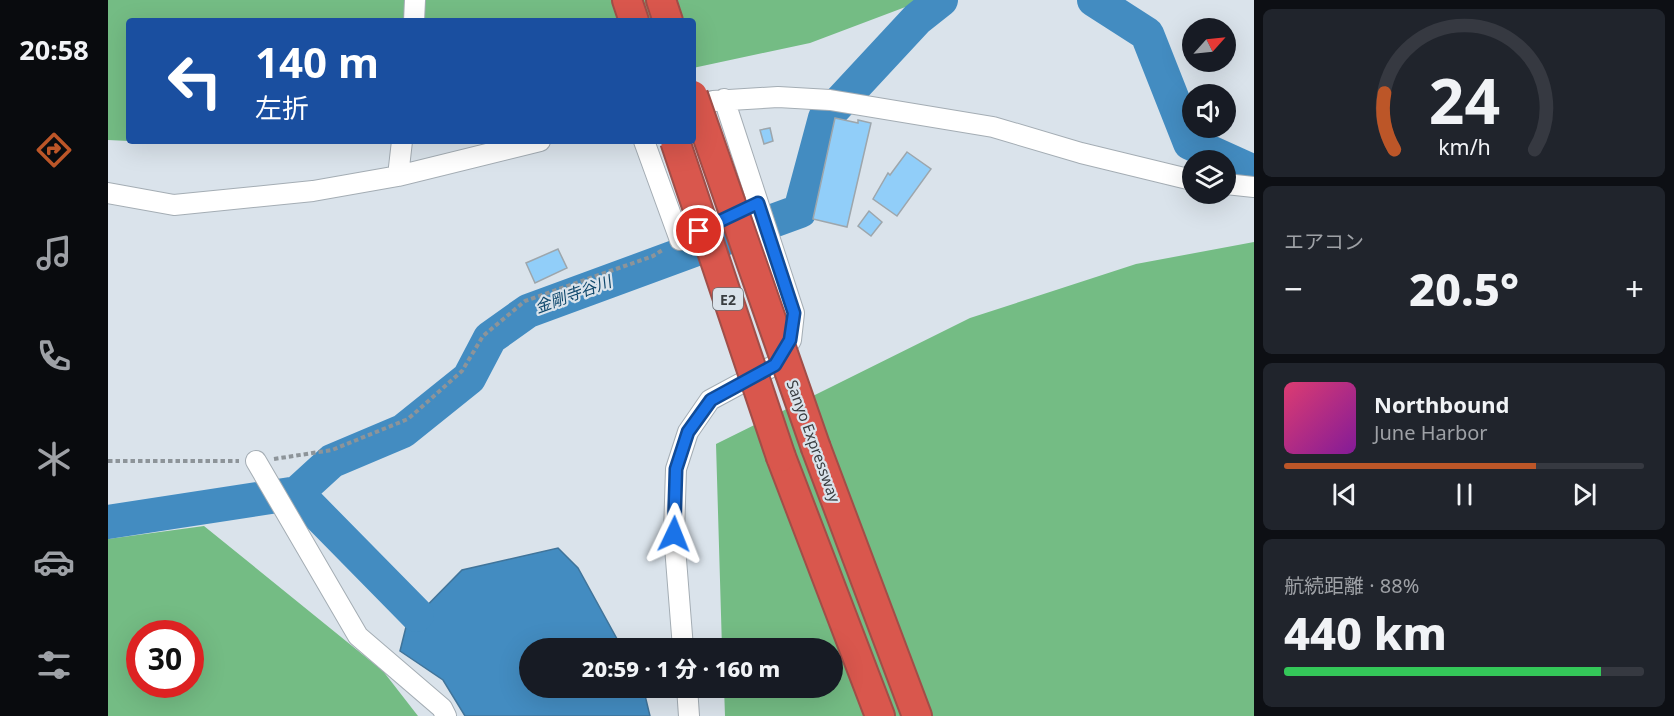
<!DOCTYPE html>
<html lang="ja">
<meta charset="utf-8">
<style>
body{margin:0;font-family:"Noto Sans","Noto Sans JP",sans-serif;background:#20242c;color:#f1f3f6;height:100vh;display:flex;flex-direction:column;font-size:22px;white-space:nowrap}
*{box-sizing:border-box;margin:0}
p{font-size:20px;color:#9ea1a6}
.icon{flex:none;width:33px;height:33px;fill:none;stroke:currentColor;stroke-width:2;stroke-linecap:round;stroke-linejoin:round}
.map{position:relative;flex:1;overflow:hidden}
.details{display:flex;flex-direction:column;gap:9px;padding:9px;background:#0d0f14;width:420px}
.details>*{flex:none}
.banner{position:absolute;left:18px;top:18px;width:570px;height:126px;border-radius:6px;box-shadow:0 6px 24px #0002;background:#1a4fa0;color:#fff;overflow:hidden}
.needle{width:39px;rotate:63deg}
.controls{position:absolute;left:1074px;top:18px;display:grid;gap:12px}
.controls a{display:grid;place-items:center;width:54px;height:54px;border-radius:50%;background:#171b24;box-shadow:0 6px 24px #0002;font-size:30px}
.speed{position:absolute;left:18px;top:620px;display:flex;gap:12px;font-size:30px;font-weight:700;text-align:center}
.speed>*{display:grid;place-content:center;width:78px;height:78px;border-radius:50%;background:#171b24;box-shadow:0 6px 24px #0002;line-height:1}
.speed .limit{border:9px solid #d22;background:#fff;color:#111}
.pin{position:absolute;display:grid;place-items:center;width:51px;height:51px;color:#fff;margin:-26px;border:3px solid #fff;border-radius:50%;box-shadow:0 2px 6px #0007}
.me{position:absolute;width:66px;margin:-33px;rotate:2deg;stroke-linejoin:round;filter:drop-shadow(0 0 4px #0008)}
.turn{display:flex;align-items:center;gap:21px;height:126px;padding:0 30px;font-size:27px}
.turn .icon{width:78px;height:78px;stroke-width:2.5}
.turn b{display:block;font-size:42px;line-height:51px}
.big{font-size:45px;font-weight:800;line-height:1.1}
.details .card{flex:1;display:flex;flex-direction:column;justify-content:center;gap:9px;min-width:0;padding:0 21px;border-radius:9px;background:#20242c}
.details .dial{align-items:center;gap:0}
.dial svg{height:156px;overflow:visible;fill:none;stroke:#363941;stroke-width:7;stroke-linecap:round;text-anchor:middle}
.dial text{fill:#f1f3f6;stroke:none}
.song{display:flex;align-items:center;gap:18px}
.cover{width:72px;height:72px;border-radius:9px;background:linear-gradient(135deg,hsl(340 70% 55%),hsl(290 70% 35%))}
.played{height:6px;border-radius:3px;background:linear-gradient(90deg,#bc5628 70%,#363941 70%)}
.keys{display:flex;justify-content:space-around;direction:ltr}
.heat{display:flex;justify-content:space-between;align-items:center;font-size:33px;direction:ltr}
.charge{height:9px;border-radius:4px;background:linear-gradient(90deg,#34c759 88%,#363941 0)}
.trip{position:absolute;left:411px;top:638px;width:324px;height:60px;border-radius:30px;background:#171b24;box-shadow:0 6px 24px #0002;font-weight:800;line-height:60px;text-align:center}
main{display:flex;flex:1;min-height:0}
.menu{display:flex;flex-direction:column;width:108px;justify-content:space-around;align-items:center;background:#090b0e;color:#9ea1a6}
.menu .icon{width:42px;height:42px}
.menu .current{color:#bc5628}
.menu b{font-size:27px;color:#f1f3f6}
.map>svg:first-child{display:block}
.forest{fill:#74bc84;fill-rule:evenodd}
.water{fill:#438cc1;stroke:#40749a;stroke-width:1.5}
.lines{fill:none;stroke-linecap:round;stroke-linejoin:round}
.river{stroke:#438cc1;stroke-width:34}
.building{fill:#91cef9;stroke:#9da6ac;stroke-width:1.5}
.minor-casing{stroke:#a4adb4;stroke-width:22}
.highway-casing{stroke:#a14e48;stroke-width:32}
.path{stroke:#8d9499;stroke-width:4;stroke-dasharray:4.5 3;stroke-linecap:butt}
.minor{stroke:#fff;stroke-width:20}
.highway{stroke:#d9574d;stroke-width:28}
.highway-bridge-casing{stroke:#a14e48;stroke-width:32;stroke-linecap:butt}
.highway-bridge{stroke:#d9574d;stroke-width:28}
.route-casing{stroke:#114b97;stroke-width:15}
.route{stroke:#1a73e8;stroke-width:10}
.labels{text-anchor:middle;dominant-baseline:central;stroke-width:4.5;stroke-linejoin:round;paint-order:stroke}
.shield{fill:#dae3eb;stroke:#696f73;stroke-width:1.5}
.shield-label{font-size:14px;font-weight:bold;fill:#393d40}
.street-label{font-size:15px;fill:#393d40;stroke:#dae3eb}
.water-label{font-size:16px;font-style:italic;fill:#0f486c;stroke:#dae3eb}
</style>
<main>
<nav class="menu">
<b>20:58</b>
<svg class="icon current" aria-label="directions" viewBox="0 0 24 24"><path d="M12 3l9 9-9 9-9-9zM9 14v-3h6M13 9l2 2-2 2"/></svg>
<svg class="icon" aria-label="music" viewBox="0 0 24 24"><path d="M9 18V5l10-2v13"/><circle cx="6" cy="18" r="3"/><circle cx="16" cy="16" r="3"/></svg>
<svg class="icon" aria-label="phone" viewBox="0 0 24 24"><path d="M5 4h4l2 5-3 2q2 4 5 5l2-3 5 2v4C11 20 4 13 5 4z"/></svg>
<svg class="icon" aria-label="climate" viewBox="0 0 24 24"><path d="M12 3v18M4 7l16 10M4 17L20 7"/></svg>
<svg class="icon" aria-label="car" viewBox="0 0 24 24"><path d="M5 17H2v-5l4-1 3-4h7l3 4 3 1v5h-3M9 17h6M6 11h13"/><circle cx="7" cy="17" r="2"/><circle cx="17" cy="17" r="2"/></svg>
<svg class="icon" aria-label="filters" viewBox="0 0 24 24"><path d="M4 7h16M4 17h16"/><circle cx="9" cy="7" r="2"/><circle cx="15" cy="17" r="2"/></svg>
</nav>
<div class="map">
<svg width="1146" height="716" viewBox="0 0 1146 716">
<rect width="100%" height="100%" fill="#dae3eb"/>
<path class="forest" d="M0,0H816L702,43L585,68V21H21V141L0,140Z
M1146,242V716H617L616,687H724V648H614L608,444L862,318L1028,264Z
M96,526L275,671L310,716H0V539ZM32,633H82V684H32Z"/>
<path class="water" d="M450,548L470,568L514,648H422V687H535L542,716H357L335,680L292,651L298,627L354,570Z"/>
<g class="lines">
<path class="river" d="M986,0L1039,34L1082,143L1146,172
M189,493L309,615
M0,522L189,493L224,461L295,431L361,378L382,338L420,311L692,211L717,118L809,19L833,0"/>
</g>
<path class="building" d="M727,118L750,123V120L763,123L739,227L705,219Z
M662,128L665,141L656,144L652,130Z
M799,152L823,169L789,216L765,199L780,173L782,175Z
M761,211L774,222L763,236L750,226Z
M450,249L459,268L427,283L418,263Z"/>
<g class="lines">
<g class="minor-casing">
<path id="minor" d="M306,21L307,0
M605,101L670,97L722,100L885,127L973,153L1084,180
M536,141L572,240L636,209
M290,176L294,141
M1118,184L1146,187
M0,193L66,205L205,191L290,176L432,141
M148,461L250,636L334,708L338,716
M575,648L566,534L568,469L580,432L602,400L667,365L683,340L686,313L616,99
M579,687L581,716"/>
</g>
<g class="highway-casing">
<path id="highway" d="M519,0L526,21
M553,0L560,21
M708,448L809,716
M673,457L772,716"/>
</g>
<path class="path" d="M166,459L224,450L300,419L354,371L375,336L417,301L545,256L556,249
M0,461H131"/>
<use href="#minor" class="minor"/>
<use href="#highway" class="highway"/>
<g class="highway-bridge-casing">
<path id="highway-bridge" d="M585,95L708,448
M567,141L673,457"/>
</g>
<use href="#highway-bridge" class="highway-bridge"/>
</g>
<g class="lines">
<g class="route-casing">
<path id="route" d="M566,534L568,469L580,432L603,400L667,365L682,340L686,313L650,203L591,231"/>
</g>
<use href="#route" class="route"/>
</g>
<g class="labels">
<rect class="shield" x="605" y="288" width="30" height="22" rx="4.5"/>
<g class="shield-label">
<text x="620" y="299">E2</text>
</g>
<g class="street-label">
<text transform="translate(706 441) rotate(70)">Sanyo Expressway</text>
</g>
<g class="water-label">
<text transform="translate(465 294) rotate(-20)">金剛寺谷川</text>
</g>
</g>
</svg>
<div class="controls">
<a><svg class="needle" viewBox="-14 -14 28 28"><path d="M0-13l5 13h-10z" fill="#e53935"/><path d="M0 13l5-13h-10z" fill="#9ea1a6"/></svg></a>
<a><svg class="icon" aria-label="sound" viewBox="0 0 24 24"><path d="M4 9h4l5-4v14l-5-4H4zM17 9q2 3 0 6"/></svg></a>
<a><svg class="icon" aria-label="layers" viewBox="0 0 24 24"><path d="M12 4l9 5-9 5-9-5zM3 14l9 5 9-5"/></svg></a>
</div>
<div class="speed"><div class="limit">30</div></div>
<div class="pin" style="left:591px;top:231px;background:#d93025"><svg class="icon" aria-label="arrive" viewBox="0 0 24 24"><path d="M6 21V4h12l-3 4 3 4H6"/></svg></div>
<svg class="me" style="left:566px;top:534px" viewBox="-20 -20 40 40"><path d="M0-17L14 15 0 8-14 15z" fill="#1a73e8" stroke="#fff" stroke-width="4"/></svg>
<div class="trip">20:59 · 1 分 · 160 m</div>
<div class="banner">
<div class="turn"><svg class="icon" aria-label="left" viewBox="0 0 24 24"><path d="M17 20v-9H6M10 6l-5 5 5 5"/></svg><div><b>140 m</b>左折</div></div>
</div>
</div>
<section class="details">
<div class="card dial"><svg viewBox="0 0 100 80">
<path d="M14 69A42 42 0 1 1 86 69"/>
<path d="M14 69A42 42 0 0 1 9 40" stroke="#bc5628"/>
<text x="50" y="56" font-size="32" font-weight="700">24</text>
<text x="50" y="72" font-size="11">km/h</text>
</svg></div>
<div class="card"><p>エアコン</p>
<div class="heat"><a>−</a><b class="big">20.5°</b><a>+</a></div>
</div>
<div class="card">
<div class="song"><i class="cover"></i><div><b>Northbound</b><p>June Harbor</p></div></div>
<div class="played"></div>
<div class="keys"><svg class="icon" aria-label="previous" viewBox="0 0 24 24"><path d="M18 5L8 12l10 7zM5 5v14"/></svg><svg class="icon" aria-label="pause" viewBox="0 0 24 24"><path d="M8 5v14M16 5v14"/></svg><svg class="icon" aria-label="next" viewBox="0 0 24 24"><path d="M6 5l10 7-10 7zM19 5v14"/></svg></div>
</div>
<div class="card"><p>航続距離 · 88%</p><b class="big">440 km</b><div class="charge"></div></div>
</section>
</main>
